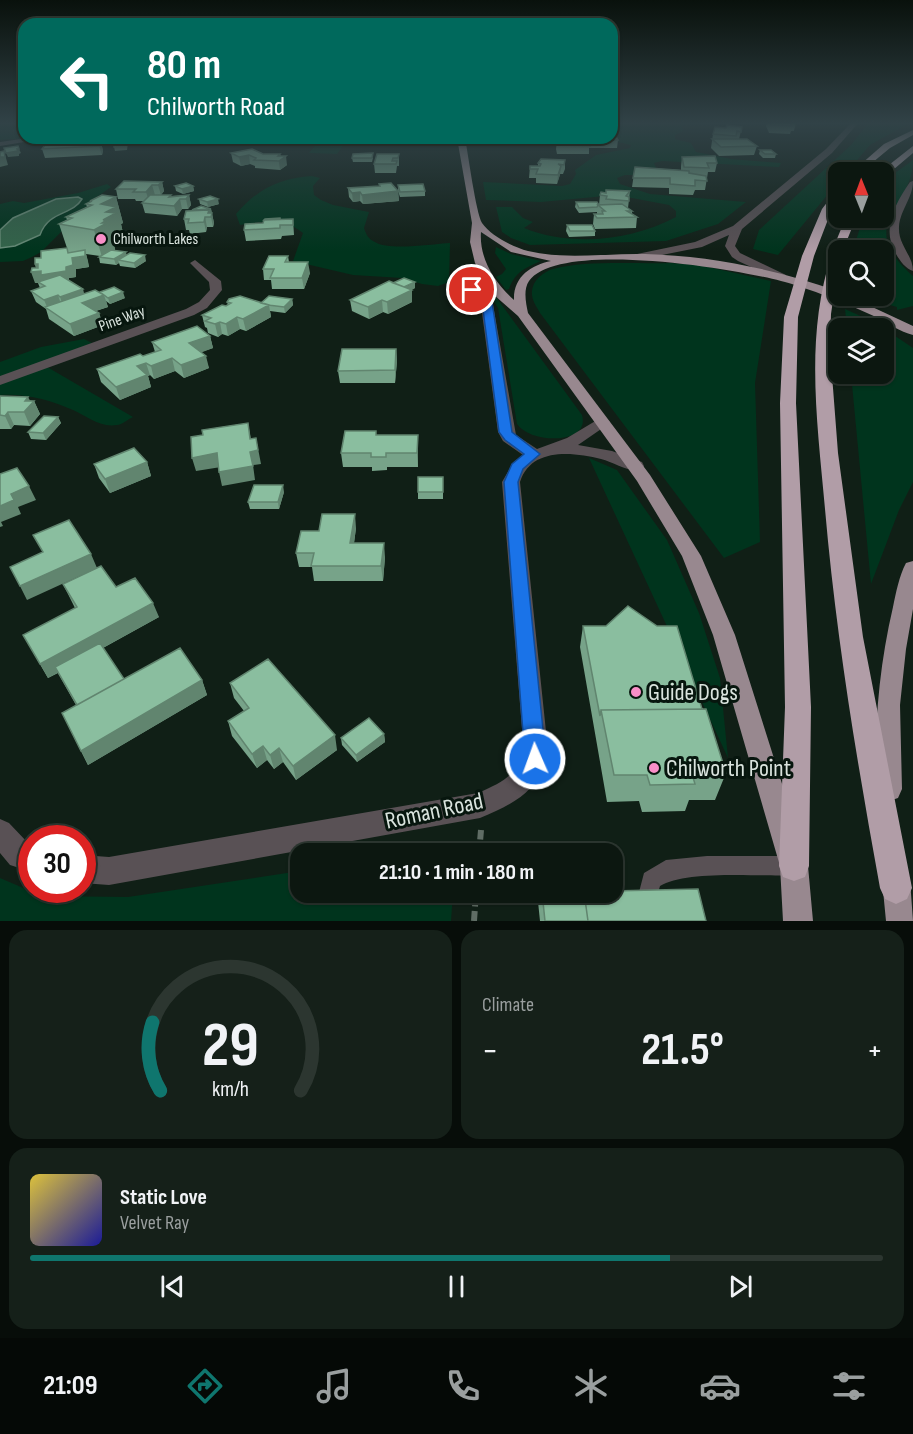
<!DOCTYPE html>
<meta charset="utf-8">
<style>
body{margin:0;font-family:"Sofia Sans Condensed",sans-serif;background:#152019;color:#f1f3f6;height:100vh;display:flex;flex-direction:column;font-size:22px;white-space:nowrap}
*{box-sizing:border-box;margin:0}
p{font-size:20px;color:#9a9f9f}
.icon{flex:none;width:33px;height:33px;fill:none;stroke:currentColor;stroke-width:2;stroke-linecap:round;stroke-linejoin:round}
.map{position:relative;height:921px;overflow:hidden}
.side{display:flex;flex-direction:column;gap:9px;padding:9px;background:#070d09;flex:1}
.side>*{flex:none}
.top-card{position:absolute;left:18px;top:18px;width:600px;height:126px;border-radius:18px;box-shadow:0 2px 4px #0004,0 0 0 2px #2c3630;background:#00695c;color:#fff;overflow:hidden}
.needle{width:39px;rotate:359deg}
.controls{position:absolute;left:828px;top:162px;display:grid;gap:12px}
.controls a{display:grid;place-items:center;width:66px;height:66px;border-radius:12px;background:#0c1710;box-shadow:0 2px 4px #0004,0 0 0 2px #2c3630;font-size:30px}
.speed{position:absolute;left:18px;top:825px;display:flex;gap:12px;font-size:30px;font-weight:700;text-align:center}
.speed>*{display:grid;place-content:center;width:78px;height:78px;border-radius:50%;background:#0c1710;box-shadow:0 2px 4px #0004,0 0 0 2px #2c3630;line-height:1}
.speed .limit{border:9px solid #d22;background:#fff;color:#111}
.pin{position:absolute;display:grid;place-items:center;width:51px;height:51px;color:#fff;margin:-26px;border:3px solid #fff;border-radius:50%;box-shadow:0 2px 6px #0007}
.me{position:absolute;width:66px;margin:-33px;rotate:358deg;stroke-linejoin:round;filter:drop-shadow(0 0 4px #0008)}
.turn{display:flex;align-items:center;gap:21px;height:126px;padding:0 30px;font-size:27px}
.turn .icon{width:78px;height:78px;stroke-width:2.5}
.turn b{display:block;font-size:42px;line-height:51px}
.big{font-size:45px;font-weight:700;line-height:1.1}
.side .card{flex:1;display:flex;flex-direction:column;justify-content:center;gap:9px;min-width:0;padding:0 21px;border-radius:18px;background:#152019}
.side .dial{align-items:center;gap:0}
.dial svg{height:156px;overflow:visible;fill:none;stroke:#2c3630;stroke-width:7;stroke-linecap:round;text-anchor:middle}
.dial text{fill:#f1f3f6;stroke:none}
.song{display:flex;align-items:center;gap:18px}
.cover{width:72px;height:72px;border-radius:9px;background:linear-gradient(135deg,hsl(50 70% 55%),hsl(240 70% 35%))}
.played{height:6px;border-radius:3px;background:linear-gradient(90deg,#0f766e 75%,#2c3630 75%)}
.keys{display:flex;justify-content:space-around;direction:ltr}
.heat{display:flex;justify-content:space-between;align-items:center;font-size:33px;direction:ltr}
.side .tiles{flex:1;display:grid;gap:9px;grid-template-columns:1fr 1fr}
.card:last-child{grid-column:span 2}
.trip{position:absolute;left:290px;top:843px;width:333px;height:60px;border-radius:18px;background:#0c1710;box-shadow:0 2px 4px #0004,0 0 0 2px #2c3630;font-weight:700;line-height:60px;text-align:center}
.tab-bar{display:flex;height:96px;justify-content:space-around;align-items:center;background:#050906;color:#9a9f9f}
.tab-bar .icon{width:42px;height:42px}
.tab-bar .current{color:#0f766e}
.tab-bar b{font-size:27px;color:#f1f3f6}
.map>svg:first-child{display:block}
.green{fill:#00341d}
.water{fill:#33644a;stroke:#658a76;stroke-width:1.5}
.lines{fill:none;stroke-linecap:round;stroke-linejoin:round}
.path{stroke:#606d65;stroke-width:6;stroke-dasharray:10 4.5;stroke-linecap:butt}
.service{fill:#595155;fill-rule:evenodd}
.minor{fill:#595155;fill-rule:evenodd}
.tertiary{fill:#595155;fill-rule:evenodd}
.primary{fill:#98888f;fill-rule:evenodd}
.motorway{fill:#b19da7;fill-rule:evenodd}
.wall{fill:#77a389}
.shaded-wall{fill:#61856f}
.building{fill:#8abe9f;stroke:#61856f;stroke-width:1.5}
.route{fill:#1a73e8;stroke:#114b97;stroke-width:1.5}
.poi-dot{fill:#f98fc8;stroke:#07160e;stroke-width:2}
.labels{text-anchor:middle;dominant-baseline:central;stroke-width:6;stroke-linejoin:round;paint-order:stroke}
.far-poi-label{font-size:16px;fill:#dae4de;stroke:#07160e;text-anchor:start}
.far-street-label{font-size:16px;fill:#dae4de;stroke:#07160e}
.near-poi-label{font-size:24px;fill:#dae4de;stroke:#07160e;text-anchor:start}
.near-street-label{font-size:24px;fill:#dae4de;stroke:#07160e}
</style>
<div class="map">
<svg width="913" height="921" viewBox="0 0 913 921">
<rect width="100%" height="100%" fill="#101f16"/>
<path class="green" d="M24,122V138H26L0,140V123Z
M612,122H726L684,125L681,126L683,131L675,135V139L691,143L696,152L731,159L781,163L779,167L662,161L654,163L659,175H625L617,178L620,184L650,194L746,202L718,224L666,241L530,245L511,238L502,232L496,207H512L523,218L533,222L524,228C571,247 631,241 676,217V211L669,205L616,195L541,202L486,200L483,182L562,186L570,184L576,174L575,170L596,155L630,148L631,145L614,141Z
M869,122H911L870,145L847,172H838V182L778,255L753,249L759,230L851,145Z
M321,138H349L337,154L309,153Z
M913,160C913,209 853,223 913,276V306L897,310V307L857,296H884V250H853L863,218H884V188L895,173Z
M312,176L320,178L313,186L314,195L321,200L333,205L369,212L364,228C366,234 368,239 375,242C389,251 432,244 450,243L449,282L438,286L422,284L402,278L353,275L293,261L303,233C283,217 265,221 240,225L236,214C257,189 280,178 312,176Z
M107,184L111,187L91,201L105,208L63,230L41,252L32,257L23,261L0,262V204L13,201L24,203L78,193Z
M496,247L511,254L541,261C525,268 515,272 509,289L506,290L496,277L502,274L506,269L495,253Z
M670,263L699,265L771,281L755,383L760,542L724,558L540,313C536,306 531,299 532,291C533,280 543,272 553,269C585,260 636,264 670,263Z
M485,282L582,415C591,445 530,444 517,424L498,308L490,295L480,290Z
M845,309L876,323L913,348V482L899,510L871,584L851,374H884V328H847Z
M84,339L92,343L42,364L133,417C128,419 122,425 117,425C100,428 87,416 73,410C51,400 24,393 0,395V362L41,347Z
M589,458L617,470L667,540L699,613L720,678L728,758Z
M300,871V892L453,893L451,921H0V878L42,896L128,897Z"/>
<path class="water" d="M78,197L82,199C72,216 49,210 40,235L15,246L0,248V230L13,218L56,199Z"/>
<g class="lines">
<path class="path" d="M479,854L481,830
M474,921L476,892"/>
<path class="service" d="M707,856H794L801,859L804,866L801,873L794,876C762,876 685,870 660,886L655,903L648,906L641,903L638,896L644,873L666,860Z"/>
<path class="minor" d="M28,138H49L0,146V142Z
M913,181C913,198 900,210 899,227C898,245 913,255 913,271C906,269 900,261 896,254C881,229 895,204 910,182Z
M195,260L221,281L222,290L207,308L194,315L0,385V376L186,309L199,302L210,290L209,282L190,263Z
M462,285L480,289L492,299L516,435L537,449L567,438L602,417L607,419L610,422L607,425L578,445L612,451L642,462L644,466L642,470C628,473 614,462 601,459C573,452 531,447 520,482L547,741C545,788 520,801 480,818L109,885L82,883V855L109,857L478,793C507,780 520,774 523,741L502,482L513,463L523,455L503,441L498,432L482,313H471L465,309L471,305H481L480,300L472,294L458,291L456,289Z
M0,819L9,823L28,843L32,844V872L10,865L0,853Z"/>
<path class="tertiary" d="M852,122H859L832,153L742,229L735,246L740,253L786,275V279H778L738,261L732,257L725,246L729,235L702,247L637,260L632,257L637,254L695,242L733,226L826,149Z"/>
<path class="primary" d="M457,138H465C468,153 476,213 482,223C491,236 513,247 528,251C566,260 606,253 645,254C711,256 775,269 837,291L838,296L853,298L913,326V335C900,332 888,323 876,317C850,305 823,294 795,285C750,270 559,238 529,281C523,290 526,303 528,313L650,475L701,556L735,635L808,866L813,921H783L780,866L713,635L682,556L637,481L518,316L494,295L475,263L470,242L472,223ZM481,232L511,252L551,261C531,265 513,277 514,300C495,283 479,259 481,232Z
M913,561V609L906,649L900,705L902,789L898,798L889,801L880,798L876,789C874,727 879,667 893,607C896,593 899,576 906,563Z
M896,866L906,870L910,880L913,921H886L882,880L886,870Z"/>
<path class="motorway" d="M913,130V135L890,148L861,172H852L884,144Z
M913,146V153L887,175L884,176V172H880Z
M838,191V200L832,209L814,256L798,317L796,403L811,707L809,866L805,877L794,881L783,877L779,866L785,707L780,403L784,317L802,256L822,209L835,192Z
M846,218H856L843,250H838V266L831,314L830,349L838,453L863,637L912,888L907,899L896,904L885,899L880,888C857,762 836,636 825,509C816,408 801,313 846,218Z"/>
</g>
<path class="wall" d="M767,122H796L794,131H791L790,134L769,133L766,126Z
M742,127L739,139L757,146L754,155L719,156L711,148L713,134L726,128Z
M155,138H193L194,141L185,145L156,146Z
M367,138H399L378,146L367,144Z
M566,138H612L618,140L617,148H589V154H557L556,149L557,141H565Z
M101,142L103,151L102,155L45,158L42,149Z
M760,150L776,154L775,158H763L759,154Z
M231,153L263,154H280L281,156L287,165L280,170L255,168V166L250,164L241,166L233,162Z
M399,154V166H397L396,173H375L374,164Z
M682,157L717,163L715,172H708L705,190H695L693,195L669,194V188L632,187L635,167L681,170V166Z
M352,158H373L372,162H353Z
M565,160V169L563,174H560L557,184L536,183V178H529L530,166H538V163Z
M162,182L164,191L161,195H171V196L189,195L191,205L188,209H182L177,216L145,213L142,203L144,201H136L135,199H118L116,189Z
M379,184L398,191V185L425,191V196L400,197L398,191L399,201L363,204L360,201L353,202L349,197L348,188L379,186Z
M175,186H193L194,191L183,194L176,191Z
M630,191L628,208L632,211V214L637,217L636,228L595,229L593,224L594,214H597V212L579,213L575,207L576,202L599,205L600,195L606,193Z
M116,197L123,223L121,224L123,233L121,234L123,240L114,244L115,250L113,251L126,252V255L146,261L135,268L120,266L119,263L116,265L100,263L99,257L100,256L86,254L89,267L76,269V277L69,278V281L84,294L100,292L125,298L110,304L106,301L108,307L96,311L99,313L103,325L74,336L49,319L46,309L36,302L31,291L40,288L38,283H35L36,268L35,264L41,258L67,248L59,224L67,220L66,217L87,207L86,204L90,202V201Z
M199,199L219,204L208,207L200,204Z
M211,209L214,223L213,227H207L206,232L190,234L189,230H186L184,219Z
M280,219H293L294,235L282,236L281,239L246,241L244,230L263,223Z
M567,225L595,231V236L569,237L566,231Z
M288,256L289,262L310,273L304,289H272L271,280H264L263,269Z
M393,283L415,288L411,290H412V302L388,314L383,312L369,319L352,311L350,300Z
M292,299L293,305L285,313L270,311L271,317L246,331L240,329L228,336L222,334L218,337L208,333L207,328L205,327L202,315L226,306L228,305L227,302L261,303Z
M210,336L213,348L201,352L209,368L184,378L175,371L154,379L150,375L148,376L151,387L120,400L101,382L97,369L143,356L155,352L152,342Z
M396,349L397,361L395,383H340L338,371Z
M0,396L34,401L40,414L30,426L14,425L11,429H0Z
M58,417L61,423L46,440L31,439L28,432Z
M376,431V435L418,448V467H387V470L372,471V467H343L341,453Z
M147,462L151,476L110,493L99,478L94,464Z
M443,477V499H418V492Z
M284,492L279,509H250L248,502Z
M356,528L354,543L385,557L383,581H314L312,567H299L296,553L319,531Z
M63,584L116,587L159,617L103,648L124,679L202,680L207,695L88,765L81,751L76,705L58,673L48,678L23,635L75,608Z
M583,626L702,709L726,773L715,800H689L685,811L642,812L639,801L607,802L580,647Z
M230,683L337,750L296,780L283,762L274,769L267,760L257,768L232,736L228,721L244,711L234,698Z
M384,734L385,742L357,762L342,745L341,738Z
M537,892H612L706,921H540Z"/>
<path class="shaded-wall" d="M126,138L128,143L127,150L115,151L114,147Z
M184,138H193L194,141L185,145Z
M378,138H399L378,146Z
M101,142L103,151L102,155L99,146Z
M19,149L21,153L19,154V156L8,157L6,153Z
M4,151L8,165L0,167V157Z
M280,154L281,159L286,156L287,165L280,170L278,156Z
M249,155L250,164L241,166L239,157Z
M561,166L560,175L557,184L558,175Z
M162,182L164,191L161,195L158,185Z
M152,185L155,195L149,201L146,192Z
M193,186L194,191L183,194L182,189Z
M398,191L399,201L363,204L362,195Z
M360,192V201L353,202L352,193Z
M189,195L191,205L188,209L186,199Z
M116,197L123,223L121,224L123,233L121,234L123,240L114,244L115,250L102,257L94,230L101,204Z
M180,199L182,209L177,216L174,206Z
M218,199L219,204L208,207L207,202Z
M211,209L214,223L213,227L211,217L202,213Z
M205,217L207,227L206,232L204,222Z
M85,250L88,261L89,267L76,269V277L69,278V282H44L35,283L31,272L37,271L35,264H38L66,267L72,258Z
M126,252L127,258L118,260L119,263L116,265L114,259Z
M145,255L146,261L135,268L134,263Z
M308,262L310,273L304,289L302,278Z
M415,282V288L401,294V289Z
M83,289L86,301L64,308L60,297Z
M412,290V302L388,314L387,302Z
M123,292L125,298L110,304L108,298Z
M58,295L62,307L48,309L44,300Z
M104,295L108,307L86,314L82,303Z
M292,299L293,305L285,313L284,307Z
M382,300L383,312L369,319L368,307Z
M269,305L271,317L246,331L243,319Z
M99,313L103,325L74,336L70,324Z
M237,317L240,329L228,336L226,324Z
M220,322L222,334L218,337L215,324Z
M210,336L213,348L192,356L189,343Z
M396,349L397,361L395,383V370Z
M206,356L209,368L184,378L181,365Z
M172,358L175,371L154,379L151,366Z
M146,363L150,375L148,376L151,387L120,400L116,387L137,366Z
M28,397L32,404L34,401L40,414L30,426L24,412L25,401Z
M8,412L14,425L11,429L5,416Z
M58,417L61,423L46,440L43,433Z
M248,423L253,451L256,438L261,464L253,465L255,480L222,486L219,472L250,452Z
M418,435V467L417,453Z
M217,453L221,467L196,471L192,458Z
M147,462L151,476L110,493L105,479Z
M283,485L284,492L279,509L278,502Z
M29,486L36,500L18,507L21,514L1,522L3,526L0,527V506L11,494Z
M355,514L356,528L352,558L350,543Z
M384,543L385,557L383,581L381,566Z
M91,554L97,568L27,600L20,586Z
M153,603L159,617L48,678L40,664Z
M202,680L207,695L88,765L81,751Z
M384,734L385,742L357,762L356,755Z
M335,735L337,750L296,780L293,766Z
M263,746L267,760L257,768L252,754Z
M279,748L283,762L274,769L270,755Z"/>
<path class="building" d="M770,122H790L792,126L771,125Z
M727,125L742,127L741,132L737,131L736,136L713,134L715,127L726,128Z
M612,136H616L618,140H587L590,146L558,145L557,141H567L566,138H612Z
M126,138V146L114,147V139Z
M712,139H747L757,146L721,147Z
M101,142L99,146L42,149L45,145Z
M18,146L19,149H17L18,151L6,153L4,148Z
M252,149L263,154H280L278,156H286L279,161L254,160L256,158L249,155L239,157L231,153Z
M760,150H771L776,154H765Z
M4,151L5,157H0V152Z
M373,153L372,158H352L353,154Z
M377,154H399L398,158H393L392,161H397L396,164H374Z
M715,156L717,163H707L709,168L684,167L682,157Z
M541,159L565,160L564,165L558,164L561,166L558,175L536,174L538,169H530V166H540L541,164L538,163Z
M635,167L689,171V173L706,176L707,181L695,180V186L670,184V178H633Z
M124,181L162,182L158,185H152L146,192H133L136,189H116Z
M186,183L193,186L182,189L175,186Z
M391,183L398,191L362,195L360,192L352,193L348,188L380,186L379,184Z
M423,184L425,191L400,192L398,185Z
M606,190L630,191L626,196L629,197V201L606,199L607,196L600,195L601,192L606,193Z
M102,195L116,197L101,204L116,207L106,212L116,213L103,220H107L102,223H107L94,230L59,224L72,218L66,217L92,205L86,204L92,201H90Z
M150,195H171L169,197L189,195L186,199H180L174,206L142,203Z
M210,196L218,199L207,202L199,199Z
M576,202H597L599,205H598L597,207L579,208Z
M622,204L632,211H627L637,217L597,218L594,214H603L602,211H605L598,205Z
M201,206L211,209L192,210Z
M209,210L208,213H212L211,217H205L204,222L188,223L189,219H184L186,211Z
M280,218V219L264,220L265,219Z
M293,219V225H280V228L244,230L245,224L263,223L264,220Z
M567,225H592L595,231H570Z
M67,248L68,253L85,250V256L72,258L73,265L66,267V271L41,275V271L31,272L32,268H38V264H35V258H41V251Z
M111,250L126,252L114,259L99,257Z
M130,253L145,255L134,263L118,260Z
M269,256H288L285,262H308L302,278H270L274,269H263Z
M60,275L83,289L60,297L58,295L44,300L31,291L45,286L38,282Z
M404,278L415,282L404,287L393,283Z
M389,281L412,290L387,302L382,300L368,307L350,300Z
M114,287L123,292L108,298L100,292Z
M95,290L104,295L82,303L99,313L70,324L45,307Z
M240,296L269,305L243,319L237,317L226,324L220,322L215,324L205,321L211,318L202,315L222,305L226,306L231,303L227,302L229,299Z
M269,296L292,299L284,307L268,305H269L261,303Z
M197,326L210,336L189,343L206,356L181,365L172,358L151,366L146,363L137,366L147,375L116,387L97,369L140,354L143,356L161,350L152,342Z
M342,349H396L395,370L338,371Z
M0,396L28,397L25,401H34L24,412H8L5,416L0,415Z
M44,416L58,417L43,433L28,432Z
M248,423L250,439L256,438L258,450L250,452L253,466L219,472L217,453L192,458L191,437L203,435L202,430Z
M345,431H376V435H418L417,453H386V457H371V453H341Z
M134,448L147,462L105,479L94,464Z
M17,468L29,486L11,494L14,500L0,506V474Z
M418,477H443V492H418Z
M254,485H283L278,502H248Z
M322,514H355L350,543H384L381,566H311L314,553H296L301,531H319Z
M69,520L91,554L20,586L10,567L43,552L33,535Z
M101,566L116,587L135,578L153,603L40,664L23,635L77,607L63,584Z
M628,606L657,626H677L702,709L601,710L600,716L583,626H606Z
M100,643L124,679L77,705L55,667Z
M180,648L202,680L81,751L62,713Z
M268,659L335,735L293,766L279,748L270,755L263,746L252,754L228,721L249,708L230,683Z
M706,709L726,773L692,774L695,784L650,785L647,775H614L601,710Z
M369,718L384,734L356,755L341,738Z
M698,889L706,921H588L584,892H612V891Z
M542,892H584L588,921H545Z"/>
<linearGradient id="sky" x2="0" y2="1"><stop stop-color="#09110c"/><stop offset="0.49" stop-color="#314247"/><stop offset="1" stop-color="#314247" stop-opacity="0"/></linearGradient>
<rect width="913" height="251" fill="url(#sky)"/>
<path class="route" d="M472,287L484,291L492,302L512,432L540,454L523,469L518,482L546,759L543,766L535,769L528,766L525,759L504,482L512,464L524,454L505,440L499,432L482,302L477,295L467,290Z"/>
<g class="poi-dot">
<circle cx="101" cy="239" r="6"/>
<circle cx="636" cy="692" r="6"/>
<circle cx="654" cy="768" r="6"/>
</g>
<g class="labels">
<g class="far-poi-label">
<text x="113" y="239">Chilworth Lakes</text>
</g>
<g class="far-street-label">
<text transform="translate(122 319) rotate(-20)">Pine Way</text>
</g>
<g class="near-poi-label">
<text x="648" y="692">Guide Dogs</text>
<text x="666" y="768">Chilworth Point</text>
</g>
<g class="near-street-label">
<text transform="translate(434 811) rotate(-12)">Roman Road</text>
</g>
</g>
</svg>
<div class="controls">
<a><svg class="needle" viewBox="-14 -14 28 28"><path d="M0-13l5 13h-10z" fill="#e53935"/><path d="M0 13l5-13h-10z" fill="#9a9f9f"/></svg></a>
<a><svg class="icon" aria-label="search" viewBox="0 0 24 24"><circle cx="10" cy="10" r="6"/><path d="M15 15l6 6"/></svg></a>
<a><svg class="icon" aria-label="layers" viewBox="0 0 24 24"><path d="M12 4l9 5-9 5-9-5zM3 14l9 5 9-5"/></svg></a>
</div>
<div class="speed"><div class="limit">30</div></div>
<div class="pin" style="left:472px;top:290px;background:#d93025"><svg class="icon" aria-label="arrive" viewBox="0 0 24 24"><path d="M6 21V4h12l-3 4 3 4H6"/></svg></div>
<svg class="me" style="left:535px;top:759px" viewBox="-20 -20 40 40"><circle r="17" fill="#1a73e8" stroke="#fff" stroke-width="3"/><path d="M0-11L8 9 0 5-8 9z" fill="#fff"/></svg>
<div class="trip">21:10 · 1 min · 180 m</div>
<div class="top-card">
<div class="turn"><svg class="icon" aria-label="left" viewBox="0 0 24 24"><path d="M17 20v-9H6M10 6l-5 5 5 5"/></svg><div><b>80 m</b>Chilworth Road</div></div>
</div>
</div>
<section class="side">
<div class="tiles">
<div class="card dial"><svg viewBox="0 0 100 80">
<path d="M14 69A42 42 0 1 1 86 69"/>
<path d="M14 69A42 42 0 0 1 10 34" stroke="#0f766e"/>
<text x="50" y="56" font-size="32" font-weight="700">29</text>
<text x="50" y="72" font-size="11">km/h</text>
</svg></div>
<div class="card"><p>Climate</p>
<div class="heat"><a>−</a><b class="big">21.5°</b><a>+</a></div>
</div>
<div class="card">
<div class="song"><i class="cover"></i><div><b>Static Love</b><p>Velvet Ray</p></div></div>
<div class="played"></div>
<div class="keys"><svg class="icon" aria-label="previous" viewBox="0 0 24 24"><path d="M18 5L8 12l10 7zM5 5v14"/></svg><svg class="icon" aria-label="pause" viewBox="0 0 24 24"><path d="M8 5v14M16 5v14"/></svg><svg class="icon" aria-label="next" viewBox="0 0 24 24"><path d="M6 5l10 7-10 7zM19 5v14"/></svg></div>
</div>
</div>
</section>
<nav class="tab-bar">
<b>21:09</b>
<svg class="icon current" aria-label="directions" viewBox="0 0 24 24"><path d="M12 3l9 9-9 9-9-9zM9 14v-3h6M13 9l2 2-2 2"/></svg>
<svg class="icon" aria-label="music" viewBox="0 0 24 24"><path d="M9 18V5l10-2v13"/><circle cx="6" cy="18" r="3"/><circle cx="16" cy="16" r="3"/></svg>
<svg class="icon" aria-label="phone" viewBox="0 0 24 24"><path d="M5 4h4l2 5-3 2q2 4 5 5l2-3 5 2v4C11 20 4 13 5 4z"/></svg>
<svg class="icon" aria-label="climate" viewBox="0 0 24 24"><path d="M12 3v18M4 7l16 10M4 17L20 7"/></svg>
<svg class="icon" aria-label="car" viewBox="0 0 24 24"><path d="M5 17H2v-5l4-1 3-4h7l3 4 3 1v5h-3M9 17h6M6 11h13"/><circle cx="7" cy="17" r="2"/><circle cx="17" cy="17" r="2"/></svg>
<svg class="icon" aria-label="filters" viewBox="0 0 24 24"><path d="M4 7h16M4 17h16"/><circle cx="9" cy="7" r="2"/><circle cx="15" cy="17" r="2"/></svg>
</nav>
